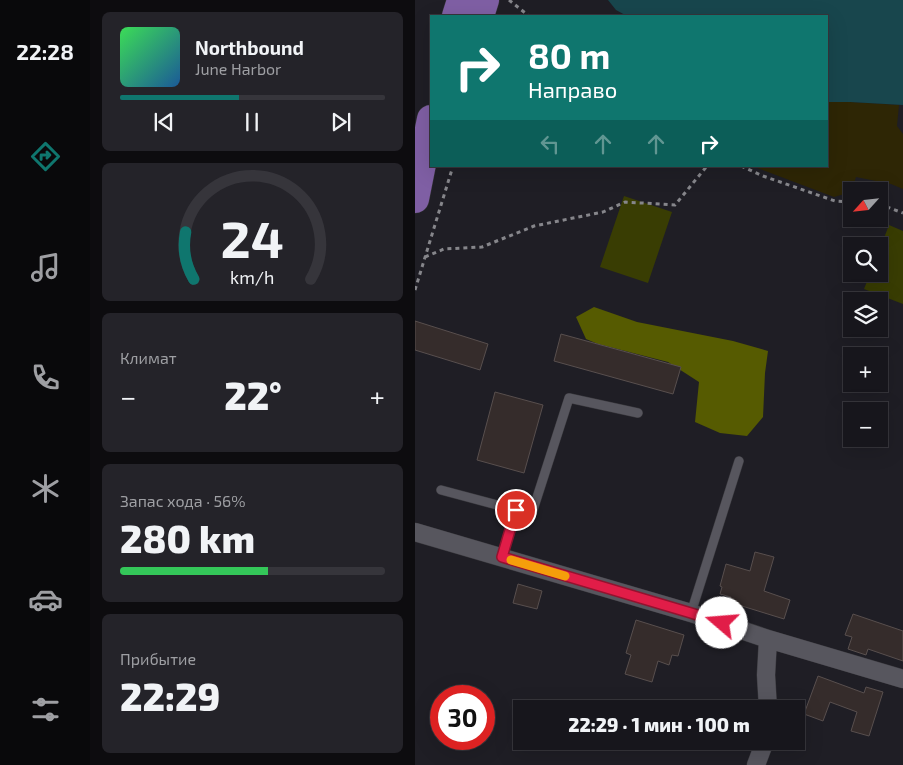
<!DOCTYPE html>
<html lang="ru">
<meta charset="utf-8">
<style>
body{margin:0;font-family:"Exo 2",sans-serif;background:#242329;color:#f1f3f6;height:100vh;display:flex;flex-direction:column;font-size:19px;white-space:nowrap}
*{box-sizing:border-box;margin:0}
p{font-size:16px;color:#9e9fa3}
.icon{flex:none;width:28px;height:28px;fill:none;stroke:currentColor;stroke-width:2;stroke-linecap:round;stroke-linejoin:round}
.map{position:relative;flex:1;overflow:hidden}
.sheet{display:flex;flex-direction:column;gap:12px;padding:12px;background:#0d0c0f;width:325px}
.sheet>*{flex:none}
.guide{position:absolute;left:15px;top:15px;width:398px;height:152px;border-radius:0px;box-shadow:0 5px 20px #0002,0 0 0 1px #36353b;background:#0f766e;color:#fff;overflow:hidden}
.needle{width:32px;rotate:243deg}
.controls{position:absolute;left:428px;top:182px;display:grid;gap:10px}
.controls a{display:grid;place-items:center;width:45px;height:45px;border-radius:0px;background:#17161c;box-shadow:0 5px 20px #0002,0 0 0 1px #36353b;font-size:25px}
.speed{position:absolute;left:15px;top:685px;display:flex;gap:10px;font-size:25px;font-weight:700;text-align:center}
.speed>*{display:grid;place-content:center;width:65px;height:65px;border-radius:50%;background:#17161c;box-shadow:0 5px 20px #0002,0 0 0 1px #36353b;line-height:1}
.speed .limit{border:8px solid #d22;background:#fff;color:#111}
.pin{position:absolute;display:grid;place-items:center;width:42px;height:42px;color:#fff;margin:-21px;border:2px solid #fff;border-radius:50%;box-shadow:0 1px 5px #0007}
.me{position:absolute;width:55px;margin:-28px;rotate:288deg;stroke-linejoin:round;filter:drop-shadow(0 0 4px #0008)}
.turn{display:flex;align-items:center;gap:18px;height:105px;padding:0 15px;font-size:22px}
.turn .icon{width:65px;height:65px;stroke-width:2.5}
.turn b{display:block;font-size:35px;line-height:42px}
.lanes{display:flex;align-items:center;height:48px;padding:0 15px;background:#0003;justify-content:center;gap:25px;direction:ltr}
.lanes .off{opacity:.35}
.big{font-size:38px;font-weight:800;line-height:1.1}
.sheet .widget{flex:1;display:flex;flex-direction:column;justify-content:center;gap:8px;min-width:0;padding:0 18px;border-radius:8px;background:#242329}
.sheet .dial{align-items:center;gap:0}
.dial svg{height:130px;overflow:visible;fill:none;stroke:#36353b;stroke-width:7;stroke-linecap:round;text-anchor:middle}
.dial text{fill:#f1f3f6;stroke:none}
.song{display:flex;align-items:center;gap:15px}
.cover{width:60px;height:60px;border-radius:8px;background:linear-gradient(135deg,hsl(130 70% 55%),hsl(210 70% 35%))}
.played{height:5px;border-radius:2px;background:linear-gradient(90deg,#0f766e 45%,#36353b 45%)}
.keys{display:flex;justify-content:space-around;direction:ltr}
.heat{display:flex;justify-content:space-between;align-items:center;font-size:28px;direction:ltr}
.charge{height:8px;border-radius:4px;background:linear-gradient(90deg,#34c759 56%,#36353b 0)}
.trip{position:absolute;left:98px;top:700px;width:292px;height:50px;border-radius:0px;background:#17161c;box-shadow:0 5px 20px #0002,0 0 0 1px #36353b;font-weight:800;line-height:50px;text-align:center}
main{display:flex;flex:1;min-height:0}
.tabs{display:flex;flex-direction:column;width:90px;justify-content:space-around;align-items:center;background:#09090b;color:#9e9fa3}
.tabs .icon{width:35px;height:35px}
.tabs .on{color:#0f766e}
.tabs b{font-size:22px;color:#f1f3f6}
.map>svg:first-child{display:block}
.green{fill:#393d03}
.forest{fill:#565b01}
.sand{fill:#2e2605}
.water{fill:#18464d}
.building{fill:#352c2b;stroke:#584f4e}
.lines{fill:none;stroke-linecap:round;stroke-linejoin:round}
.lane-casing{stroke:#39383d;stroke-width:10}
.street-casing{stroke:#39383d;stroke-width:19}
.primary-casing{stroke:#39383d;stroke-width:29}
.path{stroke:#86868b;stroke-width:3;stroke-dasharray:4 4;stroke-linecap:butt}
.lane{stroke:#57565e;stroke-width:9}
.street{stroke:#57565e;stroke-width:18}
.primary{stroke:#7f5fa4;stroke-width:28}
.route-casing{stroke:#92132f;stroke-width:12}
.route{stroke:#e11d48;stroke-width:9}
.slow{stroke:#f59e0b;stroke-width:9}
</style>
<main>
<nav class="tabs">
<b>22:28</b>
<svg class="icon on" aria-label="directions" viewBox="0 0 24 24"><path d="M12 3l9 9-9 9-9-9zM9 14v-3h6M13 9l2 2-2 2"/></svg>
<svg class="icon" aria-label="music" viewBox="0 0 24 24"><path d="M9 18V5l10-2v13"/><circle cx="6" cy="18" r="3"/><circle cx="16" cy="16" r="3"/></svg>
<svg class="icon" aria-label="phone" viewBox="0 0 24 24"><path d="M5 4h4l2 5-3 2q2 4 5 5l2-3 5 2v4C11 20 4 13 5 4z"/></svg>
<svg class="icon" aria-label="climate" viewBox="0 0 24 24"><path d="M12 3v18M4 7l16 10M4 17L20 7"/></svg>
<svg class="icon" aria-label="car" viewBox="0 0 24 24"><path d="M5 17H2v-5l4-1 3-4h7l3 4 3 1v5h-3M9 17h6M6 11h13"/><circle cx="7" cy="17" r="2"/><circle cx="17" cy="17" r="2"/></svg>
<svg class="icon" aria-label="filters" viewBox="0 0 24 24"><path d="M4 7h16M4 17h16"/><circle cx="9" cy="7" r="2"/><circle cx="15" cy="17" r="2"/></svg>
</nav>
<section class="sheet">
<div class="widget">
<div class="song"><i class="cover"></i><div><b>Northbound</b><p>June Harbor</p></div></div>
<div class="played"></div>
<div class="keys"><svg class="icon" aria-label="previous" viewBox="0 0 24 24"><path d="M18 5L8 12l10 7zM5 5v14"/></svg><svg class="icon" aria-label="pause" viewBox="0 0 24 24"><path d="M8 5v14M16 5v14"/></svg><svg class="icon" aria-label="next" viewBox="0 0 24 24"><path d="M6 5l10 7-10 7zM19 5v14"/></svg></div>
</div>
<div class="widget dial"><svg viewBox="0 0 100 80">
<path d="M14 69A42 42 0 1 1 86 69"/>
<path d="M14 69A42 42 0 0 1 9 40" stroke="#0f766e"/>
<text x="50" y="56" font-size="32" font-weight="700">24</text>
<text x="50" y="72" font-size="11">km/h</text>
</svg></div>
<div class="widget"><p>Климат</p>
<div class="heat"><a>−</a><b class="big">22°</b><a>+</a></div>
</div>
<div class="widget"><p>Запас хода · 56%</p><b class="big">280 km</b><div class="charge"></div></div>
<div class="widget"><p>Прибытие</p><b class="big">22:29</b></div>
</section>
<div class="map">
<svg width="488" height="765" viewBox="0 0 488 765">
<rect width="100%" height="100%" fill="#1f1e25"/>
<path class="green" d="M209,196L257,212L233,283L185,267Z
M474,225L488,231V304L449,289L455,274H464V251Z"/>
<path class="forest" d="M179,307L222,322L318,341L353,351L350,373L348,417L332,436L305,433L280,422L284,382L253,362L183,344L171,339L161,317Z"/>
<path class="sand" d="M411,102H435L484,105L482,126L488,134V189L476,184L441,177L436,192L419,197L337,166H411Z"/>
<path class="water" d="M193,0H488V105L435,102H411V16H212L201,10Z"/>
<path class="building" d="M0,321L73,344L65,370L0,350Z
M146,334L266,367L258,394L139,361Z
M80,392L128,405L109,473L62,460Z
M340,552L359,557L349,591L375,600L369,619L314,602L316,597L305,594L307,587L305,586L311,564L335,571Z
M103,584L127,591L122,609L98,603Z
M438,614L488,631V661L453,649L451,655L433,649L437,637L430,635Z
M221,620L269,635L263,656L257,655L254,665L243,661L237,682L210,674L216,655L211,653Z
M403,676L449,693L451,687L468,692L454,736L436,731L442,712L415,702L408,721L389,714Z"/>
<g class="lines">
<g class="lane-casing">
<path id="lane" d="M26,490L101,510L87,557
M101,510L117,513L154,398L223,413
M276,613L324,461"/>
</g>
<g class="street-casing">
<path id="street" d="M0,532L276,613L353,639L488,679
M353,639L351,675L353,709
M341,765L350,741"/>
</g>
<g class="primary-casing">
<path id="primary" d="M41,16L46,0
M65,16L70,0
M0,199L16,119"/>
</g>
<path class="path" d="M94,0L114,16
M326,166L348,176L420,201L436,202
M464,204L488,213
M10,257L29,249L67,247L119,226L188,212L210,202L260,205L292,166
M0,290L38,166"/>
<use href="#lane" class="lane"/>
<use href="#street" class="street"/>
<use href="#primary" class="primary"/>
</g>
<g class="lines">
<g class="route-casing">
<path id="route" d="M101,510L87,557L276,613L307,623"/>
</g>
<use href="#route" class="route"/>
<path class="slow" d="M96,560L150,576"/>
</g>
</svg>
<div class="controls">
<a><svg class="needle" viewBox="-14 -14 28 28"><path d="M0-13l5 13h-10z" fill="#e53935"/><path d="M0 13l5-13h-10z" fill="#9e9fa3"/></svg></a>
<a><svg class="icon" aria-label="search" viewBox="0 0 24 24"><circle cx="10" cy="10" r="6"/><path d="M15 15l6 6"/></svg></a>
<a><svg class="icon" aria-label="layers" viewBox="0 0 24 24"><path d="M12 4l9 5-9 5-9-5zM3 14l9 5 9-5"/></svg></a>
<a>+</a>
<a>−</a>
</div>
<div class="speed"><div class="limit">30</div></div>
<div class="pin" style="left:101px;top:510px;background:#d93025"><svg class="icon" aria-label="arrive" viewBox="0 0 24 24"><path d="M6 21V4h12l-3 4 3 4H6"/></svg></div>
<svg class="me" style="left:307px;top:623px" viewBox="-20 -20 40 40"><circle r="19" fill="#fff"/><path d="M0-13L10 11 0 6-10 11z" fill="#e11d48"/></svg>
<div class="trip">22:29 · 1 мин · 100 m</div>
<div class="guide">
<div class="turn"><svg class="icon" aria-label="right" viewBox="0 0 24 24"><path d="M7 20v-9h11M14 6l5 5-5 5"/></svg><div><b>80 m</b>Направо</div></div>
<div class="lanes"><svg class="icon off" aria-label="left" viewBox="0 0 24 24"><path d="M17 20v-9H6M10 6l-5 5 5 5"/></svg><svg class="icon off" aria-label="ahead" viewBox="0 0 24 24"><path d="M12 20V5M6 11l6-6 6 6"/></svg><svg class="icon off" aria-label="ahead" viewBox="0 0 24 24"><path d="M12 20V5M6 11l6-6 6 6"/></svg><svg class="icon" aria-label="right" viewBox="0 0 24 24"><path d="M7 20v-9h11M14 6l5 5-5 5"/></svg></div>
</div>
</div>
</main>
